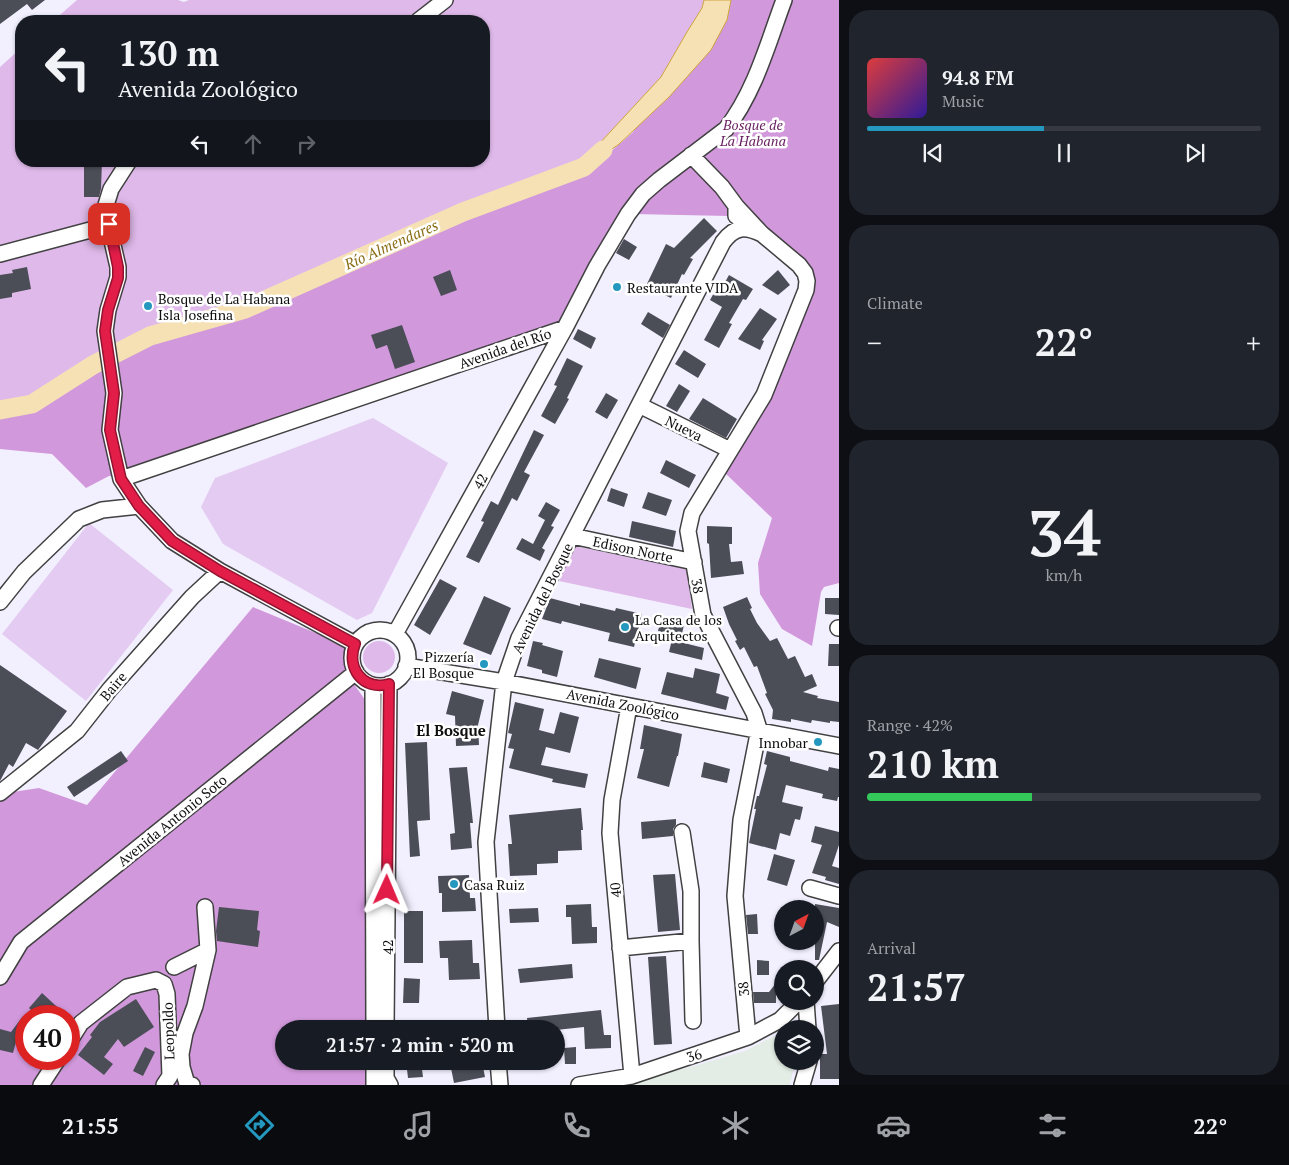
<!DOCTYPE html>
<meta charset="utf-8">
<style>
body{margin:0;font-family:"PT Serif",serif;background:#20242c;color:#f1f3f6;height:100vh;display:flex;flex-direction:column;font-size:19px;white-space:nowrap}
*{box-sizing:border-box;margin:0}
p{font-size:16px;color:#9ea1a6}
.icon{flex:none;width:28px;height:28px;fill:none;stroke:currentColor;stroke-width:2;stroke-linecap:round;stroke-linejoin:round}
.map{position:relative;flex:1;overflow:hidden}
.sheet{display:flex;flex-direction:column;gap:10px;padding:10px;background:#0d0f14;width:450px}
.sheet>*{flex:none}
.hud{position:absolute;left:15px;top:15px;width:475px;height:152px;border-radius:20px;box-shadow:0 1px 4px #0004;background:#171b24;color:#f1f3f6;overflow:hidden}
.needle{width:32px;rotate:41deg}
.controls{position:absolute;left:774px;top:900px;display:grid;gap:10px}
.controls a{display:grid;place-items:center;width:50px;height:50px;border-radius:50%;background:#171b24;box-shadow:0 1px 4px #0004;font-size:25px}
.speed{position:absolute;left:15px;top:1005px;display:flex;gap:10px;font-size:25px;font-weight:700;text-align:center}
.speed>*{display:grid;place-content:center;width:65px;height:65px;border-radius:50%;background:#171b24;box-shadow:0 1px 4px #0004;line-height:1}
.speed .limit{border:8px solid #d22;background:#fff;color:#111}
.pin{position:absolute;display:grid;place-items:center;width:42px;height:42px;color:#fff;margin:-21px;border-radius:10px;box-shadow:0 2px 8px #0006}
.me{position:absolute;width:55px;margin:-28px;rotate:1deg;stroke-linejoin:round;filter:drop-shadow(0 0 4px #0008)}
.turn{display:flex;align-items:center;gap:18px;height:105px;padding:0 20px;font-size:22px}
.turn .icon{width:65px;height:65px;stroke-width:2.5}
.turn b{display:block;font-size:35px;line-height:42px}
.lanes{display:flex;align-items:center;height:48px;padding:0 20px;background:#0003;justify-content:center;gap:25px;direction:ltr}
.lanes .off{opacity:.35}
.big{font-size:38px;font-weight:700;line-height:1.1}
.sheet .widget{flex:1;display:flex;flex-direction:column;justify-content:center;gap:8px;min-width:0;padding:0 18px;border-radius:20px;background:#20242c}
.sheet .dial{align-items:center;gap:0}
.dial b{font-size:65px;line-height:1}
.song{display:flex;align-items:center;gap:15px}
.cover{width:60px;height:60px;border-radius:8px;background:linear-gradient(135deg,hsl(0 70% 55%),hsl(250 70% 35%))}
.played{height:5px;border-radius:2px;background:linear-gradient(90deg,#2598bf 45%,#363941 45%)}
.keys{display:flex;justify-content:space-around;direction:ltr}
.heat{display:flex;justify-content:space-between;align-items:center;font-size:28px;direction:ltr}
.charge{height:8px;border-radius:4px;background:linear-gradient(90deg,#34c759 42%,#363941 0)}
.trip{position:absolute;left:275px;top:1020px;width:290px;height:50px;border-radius:25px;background:#171b24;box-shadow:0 1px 4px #0004;font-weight:700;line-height:50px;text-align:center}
.tab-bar{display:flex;height:80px;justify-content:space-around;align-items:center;background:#090b0e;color:#9ea1a6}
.tab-bar .icon{width:35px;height:35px}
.tab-bar .selected{color:#2598bf}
.tab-bar b{font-size:22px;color:#f1f3f6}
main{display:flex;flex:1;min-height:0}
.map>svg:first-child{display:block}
.industrial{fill:#e3ede5}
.green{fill:#dfb9ea}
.forest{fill:#d198db;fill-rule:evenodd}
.pitch{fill:#e4cbf1}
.water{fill:#f6e1b5;stroke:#cea33b}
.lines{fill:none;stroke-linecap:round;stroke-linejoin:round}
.river{stroke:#f6e1b5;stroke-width:19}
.building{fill:#4b4e57}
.minor-casing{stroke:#414141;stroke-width:18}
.minor{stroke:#fff;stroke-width:15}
.route-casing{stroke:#92132f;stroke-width:12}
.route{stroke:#e11d48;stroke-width:9}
.poi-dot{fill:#2598bf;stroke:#fff;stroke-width:2}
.labels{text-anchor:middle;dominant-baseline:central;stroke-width:5;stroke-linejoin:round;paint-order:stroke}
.park-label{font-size:14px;font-style:italic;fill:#671e60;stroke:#fff}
.poi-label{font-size:14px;fill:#0e0e0e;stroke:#fff;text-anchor:start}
.street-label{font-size:14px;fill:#0e0e0e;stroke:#fff}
.water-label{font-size:15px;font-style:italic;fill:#8b6e16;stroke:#fff}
.neighbourhood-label{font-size:15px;font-weight:bold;fill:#0e0e0e;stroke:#fff}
</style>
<main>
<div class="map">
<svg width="839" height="1085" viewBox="0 0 839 1085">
<rect width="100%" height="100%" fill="#f2f0ff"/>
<path class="industrial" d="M774,1036L782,1038V1061H795L790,1085H615L694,1066L745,1051Z"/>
<path class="green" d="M77,0H178L184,2L189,0H704L702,8L687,32L661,77L599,144L584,167L463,212L245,309L150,336L93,365L32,404L0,410V67L21,48V161H484V21H53Z
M575,546L687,569L692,609L559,581Z
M363 657a16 16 0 1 1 32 0a16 16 0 1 1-32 0Z"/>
<path class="forest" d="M731,0H839V583L824,587L821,592L812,646L782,629L760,594L758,563L772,518L725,473L767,400L814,290V277L806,262L729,216L632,214L565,328L123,477L109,476L86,488L52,454L0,449V410L32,404L93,365L150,336L245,309L463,212L584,167L609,153L632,133L727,20Z
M253,607L345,645L349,677L370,707L372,1029H284V1061H373L372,1085H0V799L6,793L39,788L87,805ZM26,1016H69V1059H26Z"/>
<path class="pitch" d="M373,418L448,463L372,613L357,620L223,544L201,507L215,478Z
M89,523L173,590L86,701L2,634Z"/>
<path class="water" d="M704,0H731L727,20L711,50L669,97L618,145L584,167L599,144L661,77L687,32L702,8Z"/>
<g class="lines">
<path class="river" d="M0,410L32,404L93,365L150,336L245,309L463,212L584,167L603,150"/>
</g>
<path class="building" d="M0,0H45L32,10L27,4L0,24Z
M84,161H102L101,189L99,197H84Z
M704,218L717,231L690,258L693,259L684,275L682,274L671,298L646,286L666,244L674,248Z
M624,239L637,247L629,260L616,253Z
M27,267L31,289L12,293V297L0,299V275L13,273L12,270Z
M450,270L457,290L441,296L433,277Z
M778,270L790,285L778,295L762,285Z
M729,275L753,289L746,300L743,299L729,323L732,324L719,348L704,340L722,307L710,300L715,291L719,293Z
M760,308L777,319L762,340L764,341L760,350L738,339Z
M648,312L670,325L663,338L641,324Z
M402,325L415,362L395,369L387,345L376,349L371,335Z
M578,329L596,338L591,349L573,339Z
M684,350L706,364L698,378L675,364Z
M567,358L583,366L567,398L569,399L555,424L541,416L557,386L554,385Z
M679,384L690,391L677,412L666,406Z
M606,393L618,400L607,419L595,412Z
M703,398L737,419L726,438L689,419Z
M534,430L544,435L524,472L530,475L517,501L512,498L479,563L466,557L484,522L481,521L491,501L498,505Z
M666,460L696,475L689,488L660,473Z
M611,488L628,494L624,507L607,501Z
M648,492L672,500L666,516L642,508Z
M546,502L560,510L551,526L554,527L542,548L545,550L540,561L516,549L522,538L533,544L545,520L538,516Z
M632,521L676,531L673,547L629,537Z
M707,526L732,527V544H729L731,562L742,561L744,574L711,578L709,544L707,543Z
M440,579L457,588L430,635L414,625Z
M484,596L511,608L491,655L463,644Z
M747,597L752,608L750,609L757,623L770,641L777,638L788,659L795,656L805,677L812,674L817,686L803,692L818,696L817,698L839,702V722L830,721V723L812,720L811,723L791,719V722L772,719L773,710L765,694L767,693L757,666L754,667L744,647L740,650L735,641L737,640L729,624L723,607Z
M550,598L580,606V603L615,611L616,608L642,614L634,647L608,641L610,633L562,621L561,624L542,619Z
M825,598H839V615L825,614Z
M661,619L684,625L680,642L704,648L702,660L669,652L673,635L658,631Z
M533,641L543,643L542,645L563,651L557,677L542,673V670L527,666Z
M829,644H839V666H828Z
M599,658L641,668L636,689L594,677Z
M0,665L67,711L38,750L26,743L13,767L9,764L0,781Z
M695,668L720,674L716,693L729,697L726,710L661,694L667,672L693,678Z
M452,691L484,700L478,725L479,745L456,746L455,716L446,714Z
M515,702L544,709L539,730L554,734L560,712L579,717L570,753L546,747L541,765L588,774L585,788L552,782L553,779L509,768L514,749L508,748L512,734L508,733Z
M644,725L682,734L678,756H677L669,787L637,778L644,749H640Z
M427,742L430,820L417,821L420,856L410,857L405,743Z
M121,751L128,761L74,797L67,787Z
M767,751L790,757V761L828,771L829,767L839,769V797H838L837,801L822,798L823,794L786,785L782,802L803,807L800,820L795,819L790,836L780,833L776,850L749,843L756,809H754L757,796H759L767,765L764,764Z
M704,762L730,769L727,783L701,777Z
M467,767L473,823H470L472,848L451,850L450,834L455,833L449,768Z
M581,808L583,830H581L582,850L558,851V863L537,864V875L510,876L508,844H512L509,815Z
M676,819V825L673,829V836L642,839L641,822Z
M815,826L839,832V845L832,866L839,868V884L825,880L826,877L812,873L822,845L811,842Z
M774,854L795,860L787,886L767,880Z
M675,874L680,930L658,932L653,875Z
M469,875L470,898H475L476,911L442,912V893H439L438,876Z
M591,904L592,927H597V943L572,944L571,917H566V905Z
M815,904L839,908V927L827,922L819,960H815Z
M219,907L259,911L257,930L260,931L258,947L217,941L216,931Z
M538,908L539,922L510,923L509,909Z
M404,911H423V963H404Z
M757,914L758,934H748L746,915Z
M472,940L473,963H479L480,979L449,980L448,958H440L439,941Z
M666,956L672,1044L654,1045L648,957Z
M757,960L769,961V975H757Z
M572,964L573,978L520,983L518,969Z
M404,978L420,979L419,1003H403Z
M776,983V1003H754L753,992H769Z
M42,993L67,1016H38L29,1008Z
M136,999L154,1027L124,1047L118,1039L104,1057L113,1064L104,1075L78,1055L92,1037L90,1035L100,1022Z
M839,1004V1079H820V1054H827L821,1006Z
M601,1010L604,1035H611V1048L585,1049L584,1027L556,1030L528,1029L527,1018Z
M23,1016L13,1053L0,1050V1029L11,1032Z
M145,1047L155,1052L143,1076L133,1071Z
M576,1047V1064H565L564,1048Z
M406,1061H421L423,1077L408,1078Z
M482,1062L485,1077L454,1083L451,1068Z"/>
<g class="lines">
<g class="minor-casing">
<path id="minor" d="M418,21L445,0
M691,155L722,187L736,206V216
M129,161L111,189L106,205L107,219L118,267V277L108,310L105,331L114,393L110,430L121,479L139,506L172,541L220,571L355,644
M736,206L762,234L799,265L805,273L807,281L806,290L764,395L692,513L688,531L703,615L754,713L759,729L741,820L735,896L748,1037
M0,254L109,225
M639,405L730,450
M121,479L565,328
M572,536L694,562
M0,602L24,572L79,519L102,510L139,506
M838,628H839
M352 658a28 28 0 1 1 56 0a28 28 0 1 1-56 0Z
M395,634L565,328L597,266L628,214L643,194L659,180L726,129C755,92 768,43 784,0
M406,666L504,682L839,746
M373,686L374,1029
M629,706L612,800L610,833L632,1076
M0,793L77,731L110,689L192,597L220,571
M682,832L691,891V941
M810,888L839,896
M620,948L691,941L693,1021
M174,967L208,950
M0,977L21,942L356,672
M815,982L839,951
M806,1001L808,1029
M386,1029L389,684
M497,1029L486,842L504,682L519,638L723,242C735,226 745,226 762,234
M69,1042L81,1023L127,987L156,980L164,984L167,994L170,1076L164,1085
M386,1061V1078L390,1085
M498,1061L500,1085
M41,1085L58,1059
M192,1085L187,1084L182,1067L181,1054L185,1033L195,1006L208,950L205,907
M374,1085V1061
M579,1085L632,1076L748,1037L780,1020L799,1001
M802,1085L809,1061"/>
</g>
<use href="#minor" class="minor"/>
</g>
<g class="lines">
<g class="route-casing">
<path id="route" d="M109,224L118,267V278L108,310L105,331L114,393L110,430L121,479L139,506L172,541L220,571L355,644C346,668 363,691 389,684L387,890"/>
</g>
<use href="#route" class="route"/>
</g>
<g class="poi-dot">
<circle cx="617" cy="287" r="5"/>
<circle cx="148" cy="306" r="5"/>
<circle cx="625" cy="627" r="5"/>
<circle cx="484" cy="664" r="5"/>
<circle cx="818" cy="742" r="5"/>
<circle cx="454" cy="884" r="5"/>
</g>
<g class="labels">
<g class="park-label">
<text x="753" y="124">Bosque de<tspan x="753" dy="16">La Habana</tspan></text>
</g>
<g class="poi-label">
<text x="627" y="287">Restaurante VIDA</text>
<text x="158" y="298">Bosque de La Habana<tspan x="158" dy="16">Isla Josefina</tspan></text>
<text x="635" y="619">La Casa de los<tspan x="635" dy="16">Arquitectos</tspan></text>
<text x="474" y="656" text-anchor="end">Pizzería<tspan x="474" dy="16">El Bosque</tspan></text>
<text x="808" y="742" text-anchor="end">Innobar</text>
<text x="464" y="884">Casa Ruiz</text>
</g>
<g class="street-label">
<text transform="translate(505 348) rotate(-19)">Avenida del Río</text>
<text transform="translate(684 428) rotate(26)">Nueva</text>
<text transform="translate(480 481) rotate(-61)">42</text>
<text transform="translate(633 549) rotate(12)">Edison Norte</text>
<text transform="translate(698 586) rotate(80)">38</text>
<text transform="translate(542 598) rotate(-64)">Avenida del Bosque</text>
<text transform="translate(113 686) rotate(-50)">Baire</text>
<text transform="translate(623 704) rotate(11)">Avenida Zoológico</text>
<text transform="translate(172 820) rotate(-39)">Avenida Antonio Soto</text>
<text transform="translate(615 890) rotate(-95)">40</text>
<text transform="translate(387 947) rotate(-90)">42</text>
<text transform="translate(743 989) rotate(-96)">38</text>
<text transform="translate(168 1031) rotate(-92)">Leopoldo</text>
<text transform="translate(694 1055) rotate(-18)">36</text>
</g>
<g class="water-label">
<text transform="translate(391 244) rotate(-24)">Río Almendares</text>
</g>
<g class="neighbourhood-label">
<text x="451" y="730">El Bosque</text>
</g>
</g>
</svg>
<div class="controls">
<a><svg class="needle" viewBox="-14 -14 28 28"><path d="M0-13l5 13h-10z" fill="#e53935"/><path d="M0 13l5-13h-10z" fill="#9ea1a6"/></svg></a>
<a><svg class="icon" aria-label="search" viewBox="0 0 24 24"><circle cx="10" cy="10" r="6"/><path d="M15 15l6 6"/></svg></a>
<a><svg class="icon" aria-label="layers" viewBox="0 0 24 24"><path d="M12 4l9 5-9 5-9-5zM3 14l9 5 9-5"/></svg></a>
</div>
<div class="speed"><div class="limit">40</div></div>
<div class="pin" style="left:109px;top:224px;background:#d93025"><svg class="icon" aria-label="arrive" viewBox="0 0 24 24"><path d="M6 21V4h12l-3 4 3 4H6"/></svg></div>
<svg class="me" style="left:387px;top:890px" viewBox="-20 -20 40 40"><path d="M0-17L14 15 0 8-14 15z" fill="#e11d48" stroke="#fff" stroke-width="4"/></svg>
<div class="trip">21:57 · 2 min · 520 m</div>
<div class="hud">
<div class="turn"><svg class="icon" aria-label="left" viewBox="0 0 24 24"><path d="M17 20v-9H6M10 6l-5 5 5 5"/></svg><div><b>130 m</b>Avenida Zoológico</div></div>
<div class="lanes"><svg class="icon" aria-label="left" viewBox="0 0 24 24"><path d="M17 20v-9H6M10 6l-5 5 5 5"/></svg><svg class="icon off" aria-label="ahead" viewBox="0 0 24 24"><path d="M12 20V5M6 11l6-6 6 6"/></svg><svg class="icon off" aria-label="right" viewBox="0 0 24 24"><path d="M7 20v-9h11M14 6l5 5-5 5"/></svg></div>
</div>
</div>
<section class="sheet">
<div class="widget">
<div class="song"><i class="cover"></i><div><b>94.8 FM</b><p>Music</p></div></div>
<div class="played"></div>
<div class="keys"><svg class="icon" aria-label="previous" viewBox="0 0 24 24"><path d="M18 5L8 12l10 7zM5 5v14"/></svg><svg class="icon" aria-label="pause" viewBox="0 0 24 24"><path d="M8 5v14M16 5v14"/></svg><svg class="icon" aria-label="next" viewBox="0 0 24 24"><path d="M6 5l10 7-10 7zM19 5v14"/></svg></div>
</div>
<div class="widget"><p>Climate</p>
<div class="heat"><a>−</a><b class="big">22°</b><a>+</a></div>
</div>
<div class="widget dial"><b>34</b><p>km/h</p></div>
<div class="widget"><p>Range · 42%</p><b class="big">210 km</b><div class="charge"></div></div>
<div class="widget"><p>Arrival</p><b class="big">21:57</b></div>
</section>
</main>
<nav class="tab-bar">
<b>21:55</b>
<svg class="icon selected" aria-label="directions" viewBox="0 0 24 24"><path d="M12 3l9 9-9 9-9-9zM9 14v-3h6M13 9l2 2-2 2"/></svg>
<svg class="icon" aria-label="music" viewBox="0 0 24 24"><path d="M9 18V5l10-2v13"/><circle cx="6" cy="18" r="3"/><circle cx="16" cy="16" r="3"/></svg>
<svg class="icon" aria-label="phone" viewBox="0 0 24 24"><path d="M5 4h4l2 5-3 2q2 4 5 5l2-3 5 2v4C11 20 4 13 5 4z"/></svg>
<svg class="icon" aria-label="climate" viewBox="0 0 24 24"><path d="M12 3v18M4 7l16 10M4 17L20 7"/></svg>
<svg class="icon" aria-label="car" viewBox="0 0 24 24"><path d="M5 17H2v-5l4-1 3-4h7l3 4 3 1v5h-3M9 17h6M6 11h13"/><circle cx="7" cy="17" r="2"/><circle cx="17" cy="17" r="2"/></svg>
<svg class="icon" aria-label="filters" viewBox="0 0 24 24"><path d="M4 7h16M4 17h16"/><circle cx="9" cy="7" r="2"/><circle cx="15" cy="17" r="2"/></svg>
<b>22°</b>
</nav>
